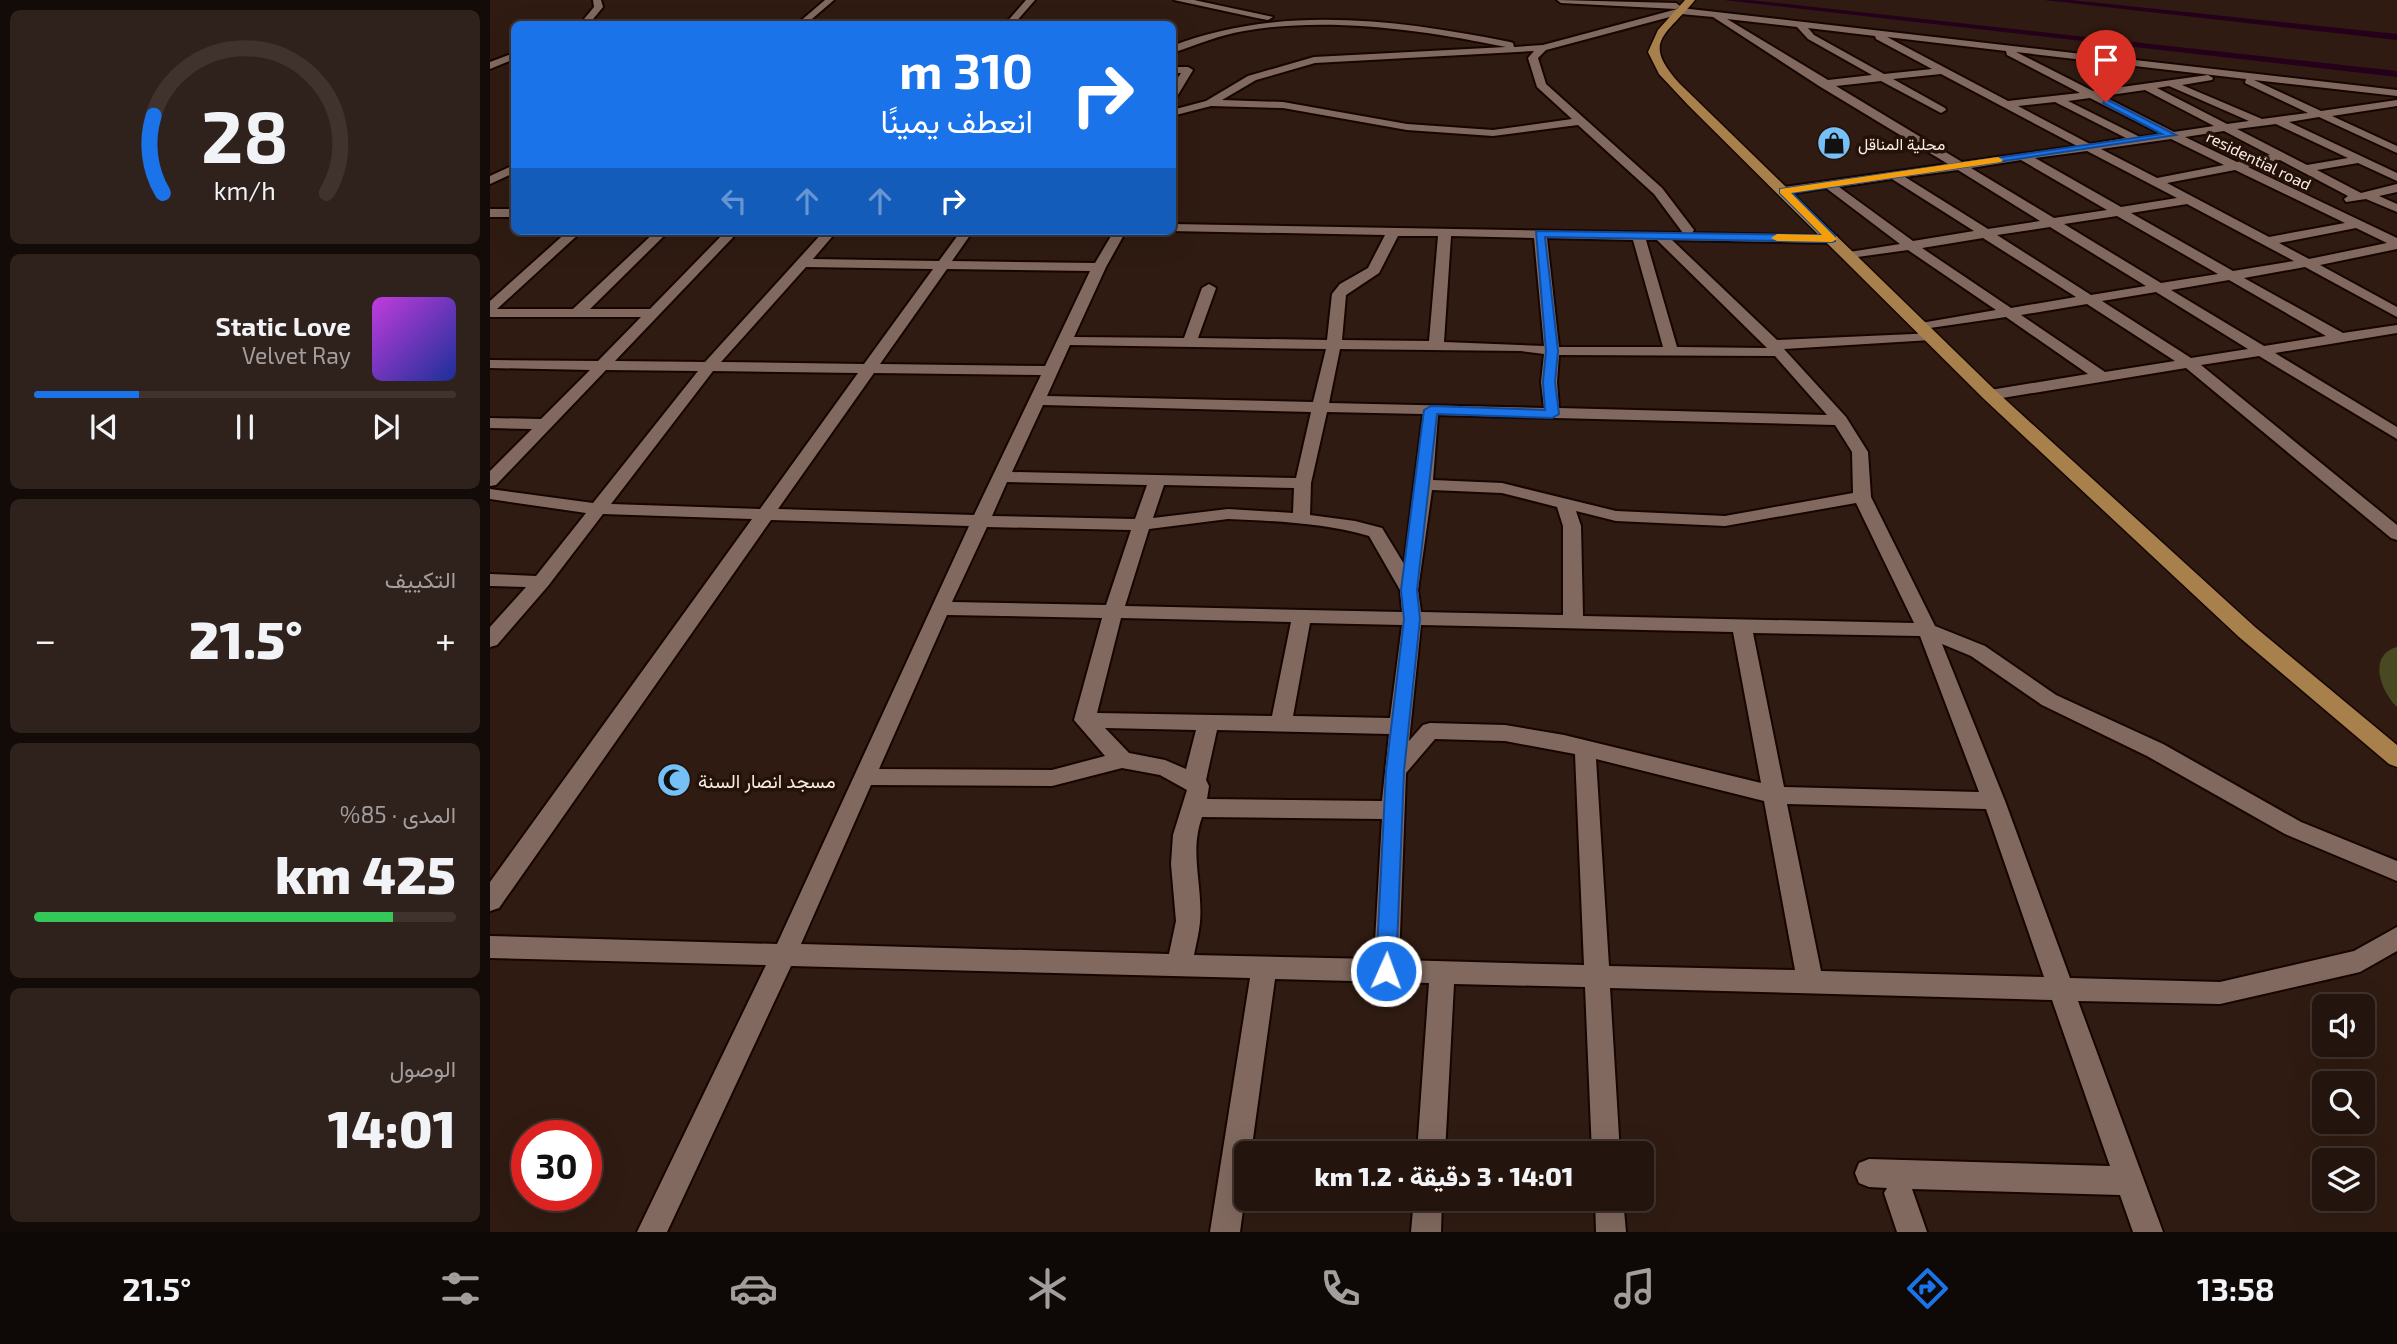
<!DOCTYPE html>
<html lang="ar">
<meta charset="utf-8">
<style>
body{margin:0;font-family:"Exo 2",Vazirmatn,sans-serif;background:#2f211c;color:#f1f3f6;direction:rtl;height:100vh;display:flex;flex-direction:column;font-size:26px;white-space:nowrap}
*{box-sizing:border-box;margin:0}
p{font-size:23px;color:#a39e9e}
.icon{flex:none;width:38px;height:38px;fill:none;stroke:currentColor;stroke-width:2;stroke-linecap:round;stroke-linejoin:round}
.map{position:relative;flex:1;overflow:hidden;direction:ltr}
.details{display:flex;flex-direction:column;gap:10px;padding:10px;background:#130b08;width:490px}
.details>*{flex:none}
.top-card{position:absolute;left:21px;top:21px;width:665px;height:214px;border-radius:10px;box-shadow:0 7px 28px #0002,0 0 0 2px #40332e;direction:rtl;background:#1a73e8;color:#fff;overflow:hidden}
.buttons{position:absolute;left:1822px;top:994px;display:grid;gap:14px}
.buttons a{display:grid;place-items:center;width:63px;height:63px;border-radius:10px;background:#23140e;box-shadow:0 7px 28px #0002,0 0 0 2px #40332e;font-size:35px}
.speed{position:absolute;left:21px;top:1120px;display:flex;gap:14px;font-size:35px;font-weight:700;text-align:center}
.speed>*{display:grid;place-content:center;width:91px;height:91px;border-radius:50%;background:#23140e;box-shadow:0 7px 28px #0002,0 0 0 2px #40332e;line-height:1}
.speed .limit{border:10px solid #d22;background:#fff;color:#111}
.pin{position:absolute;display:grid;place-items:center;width:60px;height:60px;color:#fff;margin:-72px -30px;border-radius:50% 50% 50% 0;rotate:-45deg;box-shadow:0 0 7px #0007}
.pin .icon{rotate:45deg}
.me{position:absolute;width:77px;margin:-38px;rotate:2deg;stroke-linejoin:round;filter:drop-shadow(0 0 5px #0008)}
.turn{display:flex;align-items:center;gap:24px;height:147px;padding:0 28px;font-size:32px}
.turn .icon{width:91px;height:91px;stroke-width:2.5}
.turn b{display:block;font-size:49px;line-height:60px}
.lanes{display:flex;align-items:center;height:66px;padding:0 28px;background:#0003;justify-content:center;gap:35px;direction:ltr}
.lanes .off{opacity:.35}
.big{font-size:52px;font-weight:800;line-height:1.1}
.details .widget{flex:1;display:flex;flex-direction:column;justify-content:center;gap:10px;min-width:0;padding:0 24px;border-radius:10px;background:#2f211c}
.details .dial{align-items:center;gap:0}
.dial svg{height:182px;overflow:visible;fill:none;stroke:#40332e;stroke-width:7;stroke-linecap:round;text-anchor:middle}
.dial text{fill:#f1f3f6;stroke:none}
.song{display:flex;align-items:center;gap:21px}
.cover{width:84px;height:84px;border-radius:10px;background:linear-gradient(135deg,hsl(290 70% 55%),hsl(230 70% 35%))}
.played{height:7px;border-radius:4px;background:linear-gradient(90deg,#1a73e8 25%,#40332e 25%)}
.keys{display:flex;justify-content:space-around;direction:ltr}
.heat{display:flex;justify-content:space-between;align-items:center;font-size:38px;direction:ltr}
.charge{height:10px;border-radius:5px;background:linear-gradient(90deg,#34c759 85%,#40332e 0)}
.trip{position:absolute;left:744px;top:1141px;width:420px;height:70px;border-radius:10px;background:#23140e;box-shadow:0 7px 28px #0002,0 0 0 2px #40332e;font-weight:800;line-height:70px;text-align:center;direction:rtl}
.menu{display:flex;height:112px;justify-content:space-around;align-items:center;background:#0e0806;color:#a39e9e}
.menu .icon{width:49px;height:49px}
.menu .selected{color:#1a73e8}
.menu b{font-size:32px;color:#f1f3f6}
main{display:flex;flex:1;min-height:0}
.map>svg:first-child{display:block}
.green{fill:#484921}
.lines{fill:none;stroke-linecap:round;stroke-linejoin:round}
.canal{fill:#24001b;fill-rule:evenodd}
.minor-casing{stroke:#160501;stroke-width:4}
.major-casing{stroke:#160501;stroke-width:3}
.minor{fill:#81695f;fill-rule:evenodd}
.major{fill:#a7804c;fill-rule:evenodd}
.route{fill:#1a73e8;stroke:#114b97;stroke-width:2}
.slow{fill:#f59e0b}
.labels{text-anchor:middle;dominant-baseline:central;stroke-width:7;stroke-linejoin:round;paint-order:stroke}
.far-poi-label{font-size:16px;fill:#f9ebe5;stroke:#241209;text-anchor:start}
.far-street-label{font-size:16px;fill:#f9ebe5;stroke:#241209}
.poi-label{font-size:19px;fill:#f9ebe5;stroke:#241209;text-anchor:start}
</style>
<main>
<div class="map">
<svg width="1907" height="1232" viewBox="0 0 1907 1232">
<rect width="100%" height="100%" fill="#2f1b12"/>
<path class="green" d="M1907,647V707C1891,692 1877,655 1907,647Z"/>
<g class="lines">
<path class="canal" d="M1234,0H1260L1907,71V77Z
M1554,0H1581L1907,34V40Z"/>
<g class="minor-casing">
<path id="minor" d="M103,0H111L113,7L99,24H90L104,7Z
M335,0H344L316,24H307Z
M536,0H545L524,24H515Z
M684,0H704L783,17L778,20L767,18Z
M1067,0L1186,3L1190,6L1186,9L1071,3Z
M1191,8L1907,90V96L1764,80L1831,111L1907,100V106L1842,116L1907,146V153L1829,117L1799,122L1907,173V181L1868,163L1827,170L1871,193L1907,184V192L1889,196L1907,204V212L1876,199L1856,202L1854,199L1858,196L1790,160L1758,167L1907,238V249L1830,265L1907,307V317L1815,267L1754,278L1853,333L1907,325V333L1785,353L1907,427V439L1769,356L1711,365L1907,525V540L1901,538L1696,368L1500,400L1495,398L1492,395L1500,390L1598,374L1516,317L1426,330L1424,327L1426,324L1431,323L1506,310L1418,250L1353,259V253L1410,244L1336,188L1294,195L1288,191L1294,187L1458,164L1329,86L1223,17L1191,14L1056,50L1048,58L1056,84L1172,188L1204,230L1202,233L1347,236L1348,239L1342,243L1182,240L1287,340L1446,333L1448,336L1446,339L1441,340L1294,349L1356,417L1378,452L1381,497L1445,626L1495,646L1566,695L1673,744L1811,822L1907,861V881L1795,834L1657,756L1552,705L1481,656L1452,644L1515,801L1580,978L1730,982L1864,951L1907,927V951L1870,972L1730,1004L1588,1001L1673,1232H1643L1630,1195L1422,1189L1437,1232H1407L1394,1193L1397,1188L1379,1187L1369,1183L1365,1173L1369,1163L1379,1159L1620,1166L1562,1000L1120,988L1130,1153H1102L1095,987L964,984L955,1153H927L939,983L785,979L761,1153H756V1188L750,1232H720L760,978L301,966L177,1232H147L276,965L0,958V936L287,944L479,526L281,520L9,908L0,911V882L262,519L113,514L58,586L7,645L0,647V627L36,587L0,586V574L46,576L96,513L0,499V489L103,503L208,371L116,370L6,485L0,486V471L42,429L0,428V418L51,419L100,370L0,368V360L108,361L151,317H0V301L78,231H92L7,309H83L166,231H179L100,309H160L236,231H249L125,361L215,362L334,231H347L323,259L449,261L471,231H483L462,261L605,263L624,231H636L616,267L584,337L694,338L712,288L719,284L726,288L708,338L837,340L842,294L850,284L878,268L895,235L679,231H682V224L1193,233L1164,194L1088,125L1003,136L917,130L793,108L721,106L682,116V110L716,101L758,76L824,57L1016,47C935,30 836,16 754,31C729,35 707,45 682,53V46C790,4 910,20 1020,42L1023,43L1024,47L1053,45ZM1237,19L1307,27L1318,39L1382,75L1338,80ZM1318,28L1385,36L1386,39L1442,69L1394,74L1324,35ZM1397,37L1516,51L1517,55L1590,93L1518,101ZM1044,51L1038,58L1047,87L1082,119L1003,130L917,124L793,102L732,100L766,80L825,63ZM1526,52L1756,79L1755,83L1818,113L1772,119L1692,85L1722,80L1723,78L1718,75L1603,91ZM1451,74L1587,146L1472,162L1346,86L1391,81L1451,113L1456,110L1455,108L1403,79ZM1679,86L1759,121L1737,124L1667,88ZM1655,90L1724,126L1684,132L1613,96ZM1600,98L1671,134L1650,137L1578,101ZM1565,102L1636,138L1600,144L1528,106ZM1786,124L1858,158L1817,165L1747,129ZM1734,131L1780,155L1747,162L1695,137ZM1681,139L1734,165L1667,178L1611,149ZM1597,151L1687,198L1631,207L1545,158ZM1531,160L1617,210L1564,218L1481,168ZM1468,170L1550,221L1498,229L1415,177ZM1745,170L1855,223L1779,237L1677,183ZM1402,179L1484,231L1423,241L1349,187ZM1697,204L1804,261L1743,271L1641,213ZM1627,216L1728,274L1671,283L1574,224ZM1560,227L1656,286L1601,295L1507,235ZM1866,228L1897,243L1819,259L1789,243ZM908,236H948L939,341L852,340L856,295L889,273ZM961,236L1044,238L1054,346L954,342ZM1057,238L1143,240L1173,347H1069ZM1493,238L1586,297L1521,308L1432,248ZM1156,240H1167L1277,348L1187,347ZM316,267L443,269L374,364L231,362ZM457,269L600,271L555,366L390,364ZM1739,280L1836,336L1774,346L1681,290ZM1666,292L1758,349L1701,358L1612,301ZM1597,304L1685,361L1615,372L1531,315ZM580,345L836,349L823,402L557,396ZM850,349L1031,351L1054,354L1051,382L1054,408L839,403ZM1069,355L1285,356L1337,415L1069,408L1067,382ZM223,371L368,373L270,509L121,504ZM384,373L551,375L484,515L288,509ZM553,405L821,412L806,478L522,472ZM837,412L933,414L914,564L892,528L865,521L820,515L821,483ZM948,415L1345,425L1362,452L1363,493L1235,516L1126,511L1012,483L943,480ZM517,482L657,485L645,519L502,516ZM674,485L804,488L803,513L738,509L663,518ZM942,490L1012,493L1067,507L1073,526V615L931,612L928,590ZM1366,503L1424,623L1093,616L1091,526L1086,511L1126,521L1235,526ZM738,519C784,521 835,523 879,536L910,590L912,612L635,606L659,529ZM497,527L641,530L616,605L462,602ZM457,615L612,618L584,720L615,756L562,770L389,769ZM631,618L801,622L782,716L607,713ZM820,623L912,625L900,718L803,716ZM931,625L1243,632L1271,783L1074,735L1015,725L940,723L933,725L919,741ZM1263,633L1430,636L1489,792L1294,787ZM615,728L706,730L696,769L675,760L639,753ZM727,730L899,734L892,801L717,799L719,786L716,780ZM945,739L1015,741L1085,754L1094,965L909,960L916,773ZM1106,759L1274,801L1305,970L1119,966ZM632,768L670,775L697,790L683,835L681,864L686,921L679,954L311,944L381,785L562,786ZM1297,804L1496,809L1554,977L1331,971ZM712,817L892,819L884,959L704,955C706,944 709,933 710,922C713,885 699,853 712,817Z
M24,53V59L0,69V62Z
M682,67H698L703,70L686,98L682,99V87L691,73H682Z
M24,165V173L0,184V176Z
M0,209H24V217H0Z
M924,1199H952L951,1232H921Z
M1105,1199H1133L1136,1232H1106Z"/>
</g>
<g class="major-casing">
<path id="major" d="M1195,0H1205C1176,36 1151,41 1189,83L1506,391L1765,627L1907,745V767L1899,764L1749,637L1494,399L1198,105L1169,74L1158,52L1168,30Z"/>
</g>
<use href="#minor" class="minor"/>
<use href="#major" class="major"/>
</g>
<path class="route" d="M1616,99L1686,135L1302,193L1345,236V241L1342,242L1055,237L1068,351L1065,382L1069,414L1062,418L947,414L927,590L930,619L914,771L906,971L903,977L896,980L889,977L886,971L896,771L914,619L911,590L934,410L941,406L1055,410L1053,382L1056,351L1046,231L1332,235L1290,193V189L1672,134L1613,103Z"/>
<path class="slow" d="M1508,157L1513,160L1511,162L1301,193L1347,239L1342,242L1287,241L1281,238L1287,234L1332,235L1290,193V189Z"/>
<defs>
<g id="shop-disc" transform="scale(1.75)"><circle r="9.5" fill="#75c0f6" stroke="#241209"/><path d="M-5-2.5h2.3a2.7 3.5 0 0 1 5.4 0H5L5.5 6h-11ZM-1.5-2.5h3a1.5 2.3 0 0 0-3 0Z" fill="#111"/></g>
<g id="mosque-disc" transform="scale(1.75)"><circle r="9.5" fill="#75c0f6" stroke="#241209"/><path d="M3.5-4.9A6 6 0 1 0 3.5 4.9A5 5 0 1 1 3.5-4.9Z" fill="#111"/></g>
</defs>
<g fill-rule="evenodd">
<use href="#shop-disc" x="1344" y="143"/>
<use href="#mosque-disc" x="184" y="780"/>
</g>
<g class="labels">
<g class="far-poi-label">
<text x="1368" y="143">محلية المناقل</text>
</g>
<g class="far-street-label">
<text transform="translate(1769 160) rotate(26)">residential road</text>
</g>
<g class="poi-label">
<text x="208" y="780">مسجد انصار السنة</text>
</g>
</g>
</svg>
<div class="buttons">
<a><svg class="icon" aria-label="sound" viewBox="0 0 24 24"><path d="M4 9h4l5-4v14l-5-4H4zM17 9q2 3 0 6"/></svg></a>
<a><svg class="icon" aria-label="search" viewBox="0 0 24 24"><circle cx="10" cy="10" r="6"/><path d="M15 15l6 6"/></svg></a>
<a><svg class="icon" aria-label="layers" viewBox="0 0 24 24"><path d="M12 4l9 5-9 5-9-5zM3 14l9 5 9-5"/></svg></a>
</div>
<div class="speed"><div class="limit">30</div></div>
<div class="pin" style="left:1616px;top:102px;background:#d93025"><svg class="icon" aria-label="arrive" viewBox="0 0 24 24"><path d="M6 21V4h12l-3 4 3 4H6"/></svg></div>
<svg class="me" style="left:896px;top:971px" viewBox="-20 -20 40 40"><circle r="17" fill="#1a73e8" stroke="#fff" stroke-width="3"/><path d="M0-11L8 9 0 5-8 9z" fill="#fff"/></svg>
<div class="trip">14:01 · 3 دقيقة · 1.2 km</div>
<div class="top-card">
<div class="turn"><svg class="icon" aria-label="right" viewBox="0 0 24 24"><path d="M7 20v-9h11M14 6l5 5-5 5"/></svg><div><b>310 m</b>انعطف يمينًا</div></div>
<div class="lanes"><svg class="icon off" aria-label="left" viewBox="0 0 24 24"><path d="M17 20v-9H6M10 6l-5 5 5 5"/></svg><svg class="icon off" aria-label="ahead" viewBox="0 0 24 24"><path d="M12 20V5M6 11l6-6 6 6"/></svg><svg class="icon off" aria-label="ahead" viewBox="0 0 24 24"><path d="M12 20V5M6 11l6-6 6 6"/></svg><svg class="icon" aria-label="right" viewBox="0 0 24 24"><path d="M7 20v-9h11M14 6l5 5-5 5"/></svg></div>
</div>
</div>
<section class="details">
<div class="widget dial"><svg viewBox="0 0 100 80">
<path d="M14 69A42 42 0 1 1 86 69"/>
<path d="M14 69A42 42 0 0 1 10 35" stroke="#1a73e8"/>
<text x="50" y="56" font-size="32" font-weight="700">28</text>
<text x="50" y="72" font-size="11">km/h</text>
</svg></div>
<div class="widget">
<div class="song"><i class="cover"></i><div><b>Static Love</b><p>Velvet Ray</p></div></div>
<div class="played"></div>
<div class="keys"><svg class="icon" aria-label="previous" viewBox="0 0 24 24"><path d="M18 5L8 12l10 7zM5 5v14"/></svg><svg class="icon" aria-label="pause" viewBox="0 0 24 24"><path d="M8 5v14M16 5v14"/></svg><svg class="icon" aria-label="next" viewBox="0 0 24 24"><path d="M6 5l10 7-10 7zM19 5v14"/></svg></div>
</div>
<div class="widget"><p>التكييف</p>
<div class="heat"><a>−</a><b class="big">21.5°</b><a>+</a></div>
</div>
<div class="widget"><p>المدى · 85%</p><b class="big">425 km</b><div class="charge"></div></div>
<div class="widget"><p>الوصول</p><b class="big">14:01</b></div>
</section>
</main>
<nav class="menu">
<b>13:58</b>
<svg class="icon selected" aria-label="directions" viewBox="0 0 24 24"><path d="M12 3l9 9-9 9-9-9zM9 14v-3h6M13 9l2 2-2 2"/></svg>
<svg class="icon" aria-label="music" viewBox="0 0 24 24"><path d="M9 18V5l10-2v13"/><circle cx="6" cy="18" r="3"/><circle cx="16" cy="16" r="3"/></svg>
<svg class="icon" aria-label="phone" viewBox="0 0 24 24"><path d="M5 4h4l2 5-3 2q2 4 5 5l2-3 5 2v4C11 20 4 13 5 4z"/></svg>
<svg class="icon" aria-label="climate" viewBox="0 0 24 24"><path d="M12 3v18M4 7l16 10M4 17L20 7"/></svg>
<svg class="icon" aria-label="car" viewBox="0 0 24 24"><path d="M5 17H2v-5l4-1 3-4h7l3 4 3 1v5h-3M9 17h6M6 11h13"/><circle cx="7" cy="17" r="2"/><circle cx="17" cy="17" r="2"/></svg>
<svg class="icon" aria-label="filters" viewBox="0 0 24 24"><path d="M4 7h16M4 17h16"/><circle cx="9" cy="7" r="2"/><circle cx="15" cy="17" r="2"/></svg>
<b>21.5°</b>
</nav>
